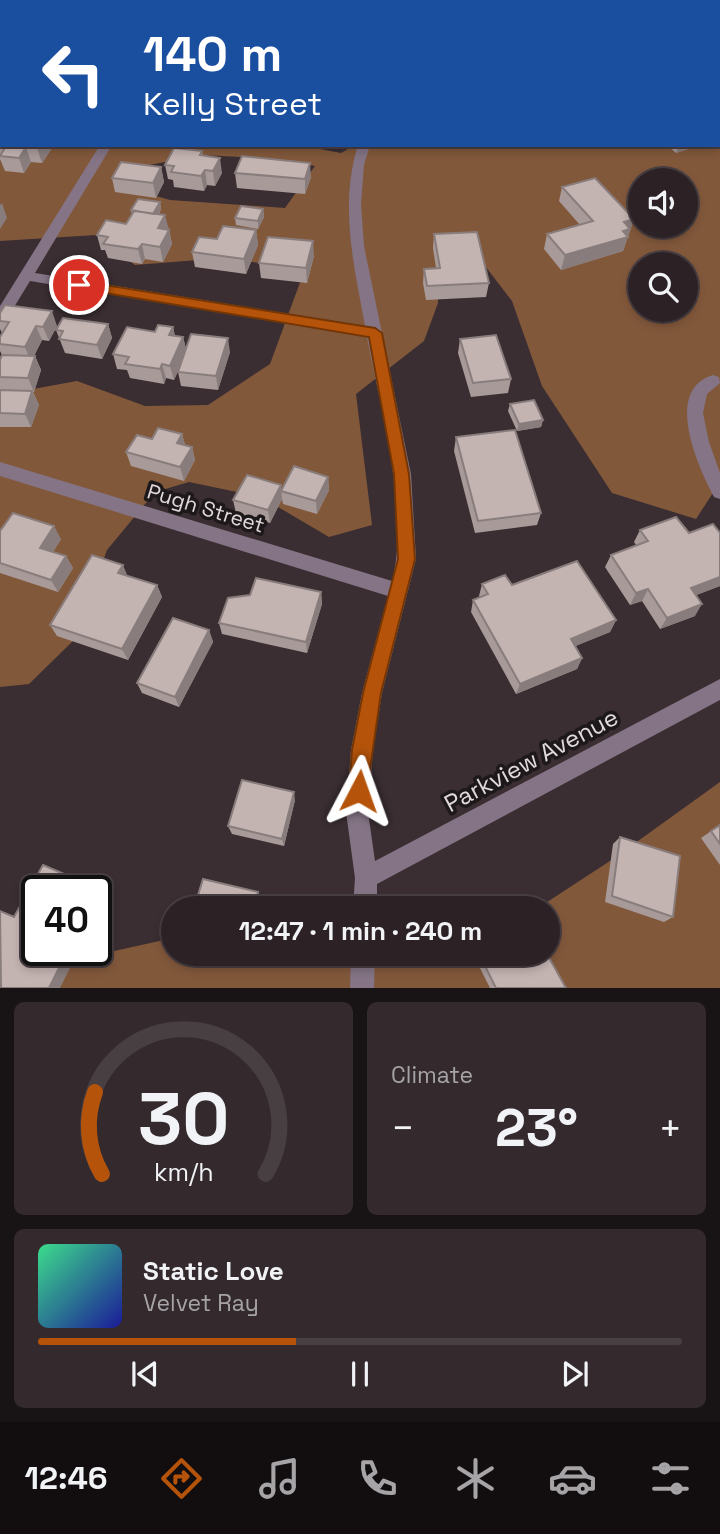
<!DOCTYPE html>
<meta charset="utf-8">
<style>
body{margin:0;font-family:"Space Grotesk",sans-serif;background:#342a2e;color:#f1f3f6;height:100vh;display:flex;flex-direction:column;font-size:26px;white-space:nowrap}
*{box-sizing:border-box;margin:0}
p{font-size:23px;color:#a6a4a7}
.icon{flex:none;width:38px;height:38px;fill:none;stroke:currentColor;stroke-width:2;stroke-linecap:round;stroke-linejoin:round}
.map{position:relative;height:988px;overflow:hidden}
.side{display:flex;flex-direction:column;gap:14px;padding:14px;background:#181315;flex:1}
.side>*{flex:none}
.guide{position:absolute;left:0px;top:0px;width:721px;height:147px;box-shadow:0 4px 10px #0003,0 0 0 2px #483f43;background:#1a4fa0;color:#fff;overflow:hidden}
.fabs{position:absolute;left:628px;top:168px;display:grid;gap:14px}
.fabs a{display:grid;place-items:center;width:70px;height:70px;border-radius:50%;background:#2c2226;box-shadow:0 4px 10px #0003,0 0 0 2px #483f43;font-size:35px}
.speed{position:absolute;left:21px;top:875px;display:flex;gap:14px;font-size:35px;font-weight:700;text-align:center}
.speed>*{display:grid;place-content:center;width:91px;height:91px;border-radius:50%;background:#2c2226;box-shadow:0 4px 10px #0003,0 0 0 2px #483f43;line-height:1}
.speed .limit{border:4px solid #111;border-radius:10px;background:#fff;color:#111}
.pin{position:absolute;display:grid;place-items:center;width:60px;height:60px;color:#fff;margin:-30px;border:4px solid #fff;border-radius:50%;box-shadow:0 2px 7px #0007}
.me{position:absolute;width:77px;margin:-38px;rotate:4deg;stroke-linejoin:round;filter:drop-shadow(0 0 5px #0008)}
.turn{display:flex;align-items:center;gap:24px;height:147px;padding:0 28px;font-size:32px}
.turn .icon{width:91px;height:91px;stroke-width:2.5}
.turn b{display:block;font-size:49px;line-height:60px}
.big{font-size:52px;font-weight:800;line-height:1.1}
.side .tile{flex:1;display:flex;flex-direction:column;justify-content:center;gap:10px;min-width:0;padding:0 24px;border-radius:10px;background:#342a2e}
.side .dial{align-items:center;gap:0}
.dial svg{height:182px;overflow:visible;fill:none;stroke:#483f43;stroke-width:7;stroke-linecap:round;text-anchor:middle}
.dial text{fill:#f1f3f6;stroke:none}
.song{display:flex;align-items:center;gap:21px}
.cover{width:84px;height:84px;border-radius:10px;background:linear-gradient(135deg,hsl(150 70% 55%),hsl(240 70% 35%))}
.played{height:7px;border-radius:4px;background:linear-gradient(90deg,#b45309 40%,#483f43 40%)}
.keys{display:flex;justify-content:space-around;direction:ltr}
.heat{display:flex;justify-content:space-between;align-items:center;font-size:38px;direction:ltr}
.side .tiles{flex:1;display:grid;gap:14px;grid-template-columns:1fr 1fr}
.tile:last-child{grid-column:span 2}
.trip{position:absolute;left:161px;top:896px;width:399px;height:70px;border-radius:35px;background:#2c2226;box-shadow:0 4px 10px #0003,0 0 0 2px #483f43;font-weight:800;line-height:70px;text-align:center}
.tabs{display:flex;height:112px;justify-content:space-around;align-items:center;background:#120e0f;color:#a6a4a7}
.tabs .icon{width:49px;height:49px}
.tabs .selected{color:#b45309}
.tabs b{font-size:32px;color:#f1f3f6}
.map>svg:first-child{display:block}
.forest{fill:#82583b;fill-rule:evenodd}
.lines{fill:none;stroke-linecap:round;stroke-linejoin:round}
.minor{fill:#847485;fill-rule:evenodd}
.major{fill:#d7b6d8;fill-rule:evenodd}
.wall{fill:#a89a98}
.shaded-wall{fill:#887d7c}
.building{fill:#c3b3b1;stroke:#887d7c;stroke-width:2}
.route{fill:#b45309;stroke:#753606;stroke-width:2}
.labels{text-anchor:middle;dominant-baseline:central;stroke-width:7;stroke-linejoin:round;paint-order:stroke}
.street-label{font-size:21px;fill:#e1d9db;stroke:#1d181a}
.near-street-label{font-size:24px;fill:#e1d9db;stroke:#1d181a}
</style>
<div class="map">
<svg width="720" height="988" viewBox="0 0 720 988">
<rect width="100%" height="100%" fill="#3a2e32"/>
<path class="forest" d="M22,0H720V16L719,2H17Z
M720,57V482L696,519L612,493L542,386L512,301L479,258L437,264L438,303L424,341L356,394L372,525L329,537L261,497L189,482L155,492L107,550L75,639L29,684L0,687V395L77,381L145,406L208,405L270,364L305,269L223,258L135,265L96,235L0,241V107L2,145H299L341,153L355,145H719ZM201,155L261,158L315,166L285,208L170,200L135,190L139,167ZM640,180H686V226H640ZM640,264H686V310H640Z
M720,782V988H0V941L78,959L173,938V954H548V908H538L613,859Z"/>
<g class="lines">
<path class="minor" d="M719,96L720,97V105L719,104Z
M100,145H112L35,273L365,326C354,265 339,206 358,145H370L364,165L361,204L364,246L411,474L416,559L382,693L373,750L368,812L375,861L720,679V700L377,884V908H353L355,878L346,812L351,750L362,693L388,596L0,476V462L392,581C410,514 380,406 367,337L30,281L5,322L0,323V306Z
M713,375L719,377L720,383L707,394L703,413L709,442L720,473V499L714,497C698,467 663,390 713,375Z
M351,954H375L374,988H350Z"/>
<path class="major" d="M720,29V36H719V29Z
M0,87H2V95H0Z"/>
</g>
<path class="wall" d="M73,0H141L140,2H73Z
M180,0H223V2H180Z
M619,0H661L658,2H618Z
M0,28H2V56H0Z
M0,141L2,145H54L42,163L31,162L24,173L5,171L0,159Z
M667,145H700L676,153Z
M202,151L203,156L222,173L215,186L207,185L204,191L174,187L173,180L168,179L165,165Z
M161,167L164,182L156,198L115,192L112,178Z
M235,173L311,177L305,194L237,188Z
M562,187L634,219L623,251L561,270L544,249L547,234L580,225L559,201Z
M160,202L161,209L159,214L169,229L172,244L163,262L145,259L142,264L108,258L105,250H101L97,235L126,224L132,214L131,210Z
M263,209L264,217L258,229L236,225L235,218Z
M256,230L258,245L246,274L195,267L192,252L217,239Z
M434,234L489,283L486,297L426,300L423,283L424,269L436,268L433,248Z
M314,256L307,283L261,278L259,263Z
M0,313L57,326L49,341L42,340L34,356H35L41,370L34,392H33L39,405L31,427H0V360L2,355L0,351V337L2,333L0,329Z
M108,324L112,338L102,359L65,353L56,330Z
M173,327L175,336L183,337L186,349L230,352L218,390L181,386L178,372L180,367L174,380L166,378L164,384L130,378L127,370L117,369L113,354L155,332Z
M460,339L511,379L508,393L471,397L458,353Z
M510,404L543,420L541,427L517,431L508,411Z
M182,434L185,445L192,447L195,460L184,481L131,466L126,452L152,439Z
M456,437L541,513L537,525L475,533L454,451Z
M328,477L329,490L317,514L283,504L282,499L270,523L236,513L233,500L281,490Z
M640,530L720,586L696,595L695,616L660,629L642,601L630,605L605,567L611,555L636,545L634,542Z
M0,531L61,539L53,552L66,556L73,568L58,592L0,573Z
M128,576L157,585L162,597L128,660L57,636L50,625Z
M482,584L512,585L616,620L610,632L575,646L582,658L577,669L516,694L471,612L473,600L480,597L479,596Z
M321,592L322,604L307,653L222,634L219,623Z
M209,630L213,642L179,707L142,693L137,683Z
M295,800L284,846L232,834L228,826Z
M720,825V865L701,838Z
M620,837L673,917L664,922L605,902L613,844Z
M482,960L566,988H490L478,964Z"/>
<path class="shaded-wall" d="M287,0H331V2H286Z
M416,0H433V1L427,2H416Z
M651,0H661L658,2H650Z
M39,145H54L42,163L37,148Z
M679,145H700L676,153Z
M26,147L31,162L24,173L19,158Z
M220,158L222,173L215,186L213,171Z
M310,163L311,177L305,194V179Z
M161,167L164,182L156,198L153,183Z
M205,170L207,185L204,191L201,176Z
M160,202L161,209L155,221L153,214Z
M2,203L7,218L0,229V205Z
M263,209L264,217L258,229V221Z
M165,215L169,230L158,228Z
M634,219L623,251L561,270L565,255L624,222Z
M169,230L172,244L163,262L160,247Z
M256,230L258,245L246,274L244,259Z
M313,241L314,256L307,283L306,268Z
M142,244L145,259L142,264L138,249Z
M52,311L57,326L49,341L43,327Z
M108,324L112,338L102,359L97,345Z
M36,326L42,340L31,362L25,347Z
M173,327L176,342L169,335Z
M183,337L187,352L174,380L170,366Z
M228,338L230,352L218,390L216,376Z
M35,356L41,370L34,392L28,378Z
M162,364L166,378L164,384L160,369Z
M32,391L39,405L31,427L25,414Z
M543,420L541,427L517,431L519,424Z
M182,434L186,448L177,443Z
M192,447L195,460L184,481L180,467Z
M328,477L329,490L317,514L316,501Z
M281,485L282,499L270,523L268,510Z
M54,526L61,539L48,560L40,548Z
M66,556L73,568L58,592L51,580Z
M123,565L128,577L118,573Z
M720,577V586L684,600L691,588Z
M157,585L162,597L128,660L122,649Z
M648,589L642,601L630,605L636,593Z
M321,592L322,604L307,653L306,642Z
M702,604L695,616L660,629L667,618Z
M616,620L610,632L566,650L571,639Z
M209,630L213,642L179,707L175,697Z
M582,658L577,669L516,694L520,684Z
M294,792L295,800L284,846L282,839Z
M99,889L106,895L96,915V895Z
M258,892L261,898L258,908H254Z
M68,950H79L60,988H49Z"/>
<path class="building" d="M270,0H288L289,2H271Z
M0,28H2V43L0,42Z
M2,139V145H39L37,148L26,147L19,158L0,156L6,146L0,145V141Z
M174,148L202,151L200,155L220,158L213,171L205,170L201,176L171,172L174,166L165,165Z
M242,156L310,163L305,179L235,173Z
M121,162L161,167L153,183L112,178Z
M595,178L634,219L624,222L630,229L623,231L628,237L565,255L547,234L593,221L562,187Z
M138,199L160,202L153,214L131,210Z
M241,206L263,209L258,221L235,218Z
M134,211L165,215L158,228L169,230L160,247L142,244L138,249L103,244L108,237L97,235L106,220L126,224Z
M223,226L256,230L244,259L192,252L199,237L217,239Z
M477,232L489,283L427,286L424,269L440,268L434,234Z
M268,237L313,241L306,268L259,263Z
M5,305L52,311L43,327L36,326L25,347L0,344V337L9,322L0,321V313Z
M63,318L108,324L97,345L59,339L63,331L56,330Z
M158,325L173,327L169,335L183,337L170,366L162,364L160,369L125,364L129,357L113,354L127,327L155,332Z
M191,334L228,338L216,376L178,372Z
M496,335L511,379L473,383L460,339Z
M2,355L35,356L28,378L0,377V360Z
M0,390L32,391L25,414L0,413Z
M534,400L543,420L519,424L510,404Z
M158,428L182,434L177,443L192,447L180,467L126,452L137,435L152,439Z
M515,430L541,513L478,521L456,437Z
M294,466L328,477L316,501L281,491Z
M247,475L281,485L268,510L233,500Z
M13,513L54,526L40,548L66,556L51,580L0,563V531Z
M676,517L689,533L713,524L720,533V577L691,588L702,604L667,618L648,589L636,593L611,555L648,541L640,530Z
M92,555L123,565L118,573L157,585L122,649L50,625Z
M577,561L616,620L571,639L582,658L520,684L473,600L488,594L482,584L505,575L512,585Z
M256,578L321,592L306,642L219,623L228,598L250,595Z
M173,618L209,630L175,697L137,683Z
M242,780L294,792L282,839L228,826Z
M720,825V844L711,831Z
M620,837L680,856L673,917L612,896Z
M43,865L99,889L96,895V891H37V950H68L49,988H1L0,911L14,917Z
M203,879L258,892L254,908H194Z
M493,954H547L566,988H496L482,960Z"/>
<path class="route" d="M79,281L375,328L382,333L409,474L415,559L381,693L366,798L359,801L352,798L349,791L352,750L363,693L398,559L394,474L369,337L75,288L73,285Z"/>
<g class="labels">
<g class="street-label">
<text transform="translate(206 508) rotate(17)">Pugh Street</text>
</g>
<g class="near-street-label">
<text transform="translate(531 760) rotate(-28)">Parkview Avenue</text>
</g>
</g>
</svg>
<div class="fabs">
<a><svg class="icon" aria-label="sound" viewBox="0 0 24 24"><path d="M4 9h4l5-4v14l-5-4H4zM17 9q2 3 0 6"/></svg></a>
<a><svg class="icon" aria-label="search" viewBox="0 0 24 24"><circle cx="10" cy="10" r="6"/><path d="M15 15l6 6"/></svg></a>
</div>
<div class="speed"><div class="limit">40</div></div>
<div class="pin" style="left:79px;top:285px;background:#d93025"><svg class="icon" aria-label="arrive" viewBox="0 0 24 24"><path d="M6 21V4h12l-3 4 3 4H6"/></svg></div>
<svg class="me" style="left:359px;top:791px" viewBox="-20 -20 40 40"><path d="M0-17L14 15 0 8-14 15z" fill="#b45309" stroke="#fff" stroke-width="4"/></svg>
<div class="trip">12:47 · 1 min · 240 m</div>
<div class="guide">
<div class="turn"><svg class="icon" aria-label="left" viewBox="0 0 24 24"><path d="M17 20v-9H6M10 6l-5 5 5 5"/></svg><div><b>140 m</b>Kelly Street</div></div>
</div>
</div>
<section class="side">
<div class="tiles">
<div class="tile dial"><svg viewBox="0 0 100 80">
<path d="M14 69A42 42 0 1 1 86 69"/>
<path d="M14 69A42 42 0 0 1 11 33" stroke="#b45309"/>
<text x="50" y="56" font-size="32" font-weight="700">30</text>
<text x="50" y="72" font-size="11">km/h</text>
</svg></div>
<div class="tile"><p>Climate</p>
<div class="heat"><a>−</a><b class="big">23°</b><a>+</a></div>
</div>
<div class="tile">
<div class="song"><i class="cover"></i><div><b>Static Love</b><p>Velvet Ray</p></div></div>
<div class="played"></div>
<div class="keys"><svg class="icon" aria-label="previous" viewBox="0 0 24 24"><path d="M18 5L8 12l10 7zM5 5v14"/></svg><svg class="icon" aria-label="pause" viewBox="0 0 24 24"><path d="M8 5v14M16 5v14"/></svg><svg class="icon" aria-label="next" viewBox="0 0 24 24"><path d="M6 5l10 7-10 7zM19 5v14"/></svg></div>
</div>
</div>
</section>
<nav class="tabs">
<b>12:46</b>
<svg class="icon selected" aria-label="directions" viewBox="0 0 24 24"><path d="M12 3l9 9-9 9-9-9zM9 14v-3h6M13 9l2 2-2 2"/></svg>
<svg class="icon" aria-label="music" viewBox="0 0 24 24"><path d="M9 18V5l10-2v13"/><circle cx="6" cy="18" r="3"/><circle cx="16" cy="16" r="3"/></svg>
<svg class="icon" aria-label="phone" viewBox="0 0 24 24"><path d="M5 4h4l2 5-3 2q2 4 5 5l2-3 5 2v4C11 20 4 13 5 4z"/></svg>
<svg class="icon" aria-label="climate" viewBox="0 0 24 24"><path d="M12 3v18M4 7l16 10M4 17L20 7"/></svg>
<svg class="icon" aria-label="car" viewBox="0 0 24 24"><path d="M5 17H2v-5l4-1 3-4h7l3 4 3 1v5h-3M9 17h6M6 11h13"/><circle cx="7" cy="17" r="2"/><circle cx="17" cy="17" r="2"/></svg>
<svg class="icon" aria-label="filters" viewBox="0 0 24 24"><path d="M4 7h16M4 17h16"/><circle cx="9" cy="7" r="2"/><circle cx="15" cy="17" r="2"/></svg>
</nav>
